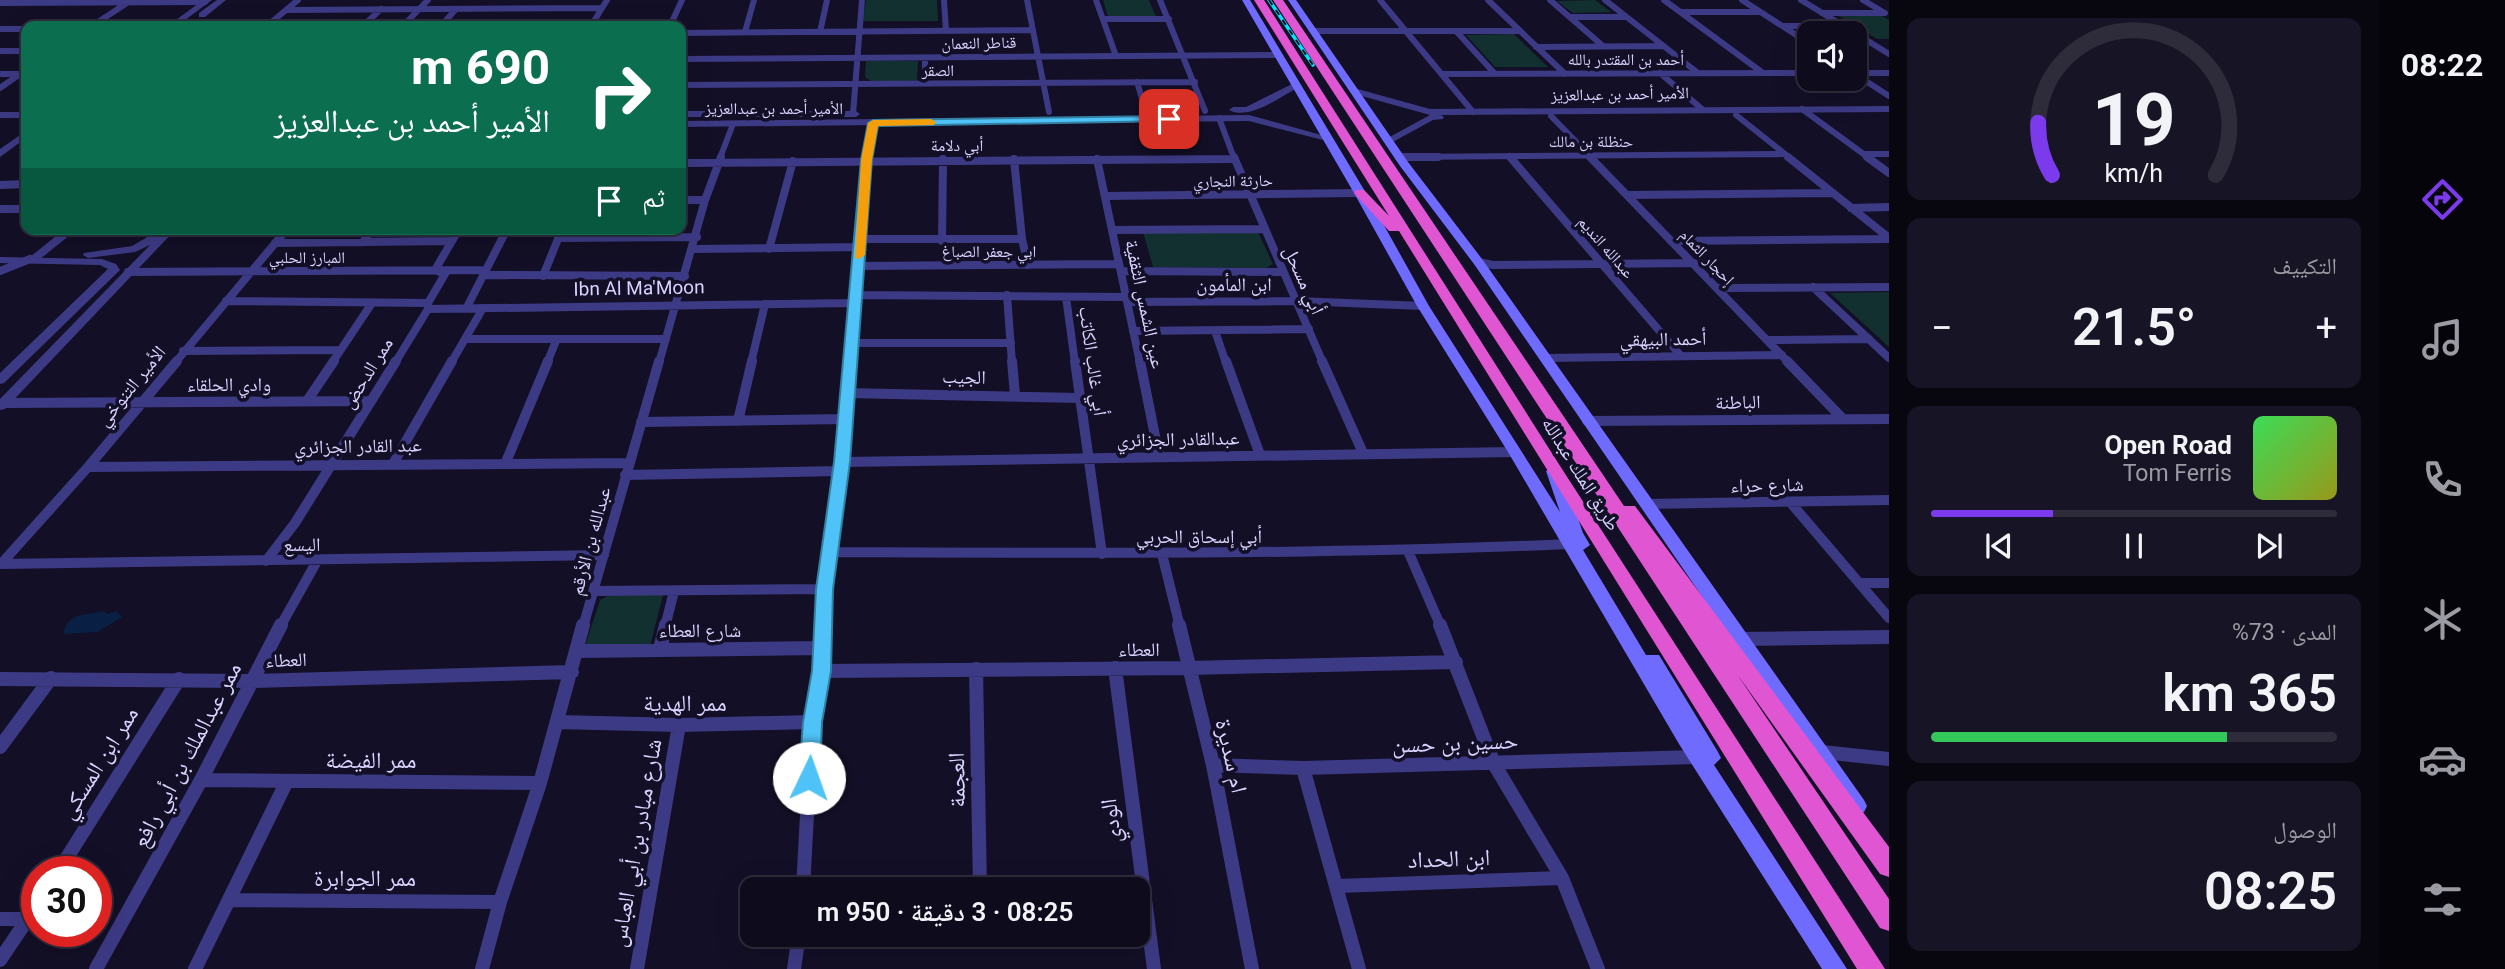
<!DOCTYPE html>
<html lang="ar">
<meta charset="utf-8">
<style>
body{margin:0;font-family:Roboto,"Noto Naskh Arabic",sans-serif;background:#171425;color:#f1f3f6;direction:rtl;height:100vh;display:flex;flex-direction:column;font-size:26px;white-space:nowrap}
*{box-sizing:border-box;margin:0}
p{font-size:23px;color:#9b9ba3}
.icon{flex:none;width:38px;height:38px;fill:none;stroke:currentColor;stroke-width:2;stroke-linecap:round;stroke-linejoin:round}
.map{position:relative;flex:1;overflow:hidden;direction:ltr}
.sheet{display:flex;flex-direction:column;gap:18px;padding:18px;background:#08060f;width:490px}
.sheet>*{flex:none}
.top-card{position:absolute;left:21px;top:21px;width:665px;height:214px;border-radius:14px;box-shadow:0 7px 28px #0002,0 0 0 2px #2e2b3b;direction:rtl;background:#0b6e4f;color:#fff;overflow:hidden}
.tools{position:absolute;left:1797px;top:21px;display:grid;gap:14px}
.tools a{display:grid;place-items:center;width:70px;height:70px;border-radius:14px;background:#0e0b1c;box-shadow:0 7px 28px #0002,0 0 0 2px #2e2b3b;font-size:35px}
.speed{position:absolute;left:21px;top:856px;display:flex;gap:14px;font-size:35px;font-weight:700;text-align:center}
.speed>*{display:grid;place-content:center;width:91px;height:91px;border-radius:50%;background:#0e0b1c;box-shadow:0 7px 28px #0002,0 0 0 2px #2e2b3b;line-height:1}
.speed .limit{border:10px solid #d22;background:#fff;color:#111}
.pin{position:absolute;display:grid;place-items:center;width:60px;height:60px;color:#fff;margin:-30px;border-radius:14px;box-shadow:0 4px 10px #0006}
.me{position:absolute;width:77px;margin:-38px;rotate:3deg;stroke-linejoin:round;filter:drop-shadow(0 0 5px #0008)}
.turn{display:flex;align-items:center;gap:24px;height:147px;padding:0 21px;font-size:32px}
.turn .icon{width:91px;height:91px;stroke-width:2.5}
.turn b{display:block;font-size:49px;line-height:60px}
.then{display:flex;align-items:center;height:66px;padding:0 21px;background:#0003;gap:14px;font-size:26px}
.big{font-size:52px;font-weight:600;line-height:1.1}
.sheet .card{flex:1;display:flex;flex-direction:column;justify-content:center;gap:10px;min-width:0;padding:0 24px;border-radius:14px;background:#171425}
.sheet .dial{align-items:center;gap:0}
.dial svg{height:182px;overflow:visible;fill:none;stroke:#2e2b3b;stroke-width:7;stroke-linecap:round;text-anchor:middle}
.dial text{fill:#f1f3f6;stroke:none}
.song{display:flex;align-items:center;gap:21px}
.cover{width:84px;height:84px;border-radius:10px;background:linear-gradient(135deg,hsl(130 70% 55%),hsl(60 70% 35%))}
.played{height:7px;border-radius:4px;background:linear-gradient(90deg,#7c3aed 30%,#2e2b3b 30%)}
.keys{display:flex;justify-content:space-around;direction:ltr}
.heat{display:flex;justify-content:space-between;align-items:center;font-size:38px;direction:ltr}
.charge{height:10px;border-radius:5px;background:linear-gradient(90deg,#34c759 73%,#2e2b3b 0)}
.trip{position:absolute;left:740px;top:877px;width:410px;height:70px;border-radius:14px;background:#0e0b1c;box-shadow:0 7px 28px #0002,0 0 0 2px #2e2b3b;font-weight:600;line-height:70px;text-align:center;direction:rtl}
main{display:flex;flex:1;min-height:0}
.dock{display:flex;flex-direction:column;width:126px;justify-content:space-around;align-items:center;background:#06040b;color:#9b9ba3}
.dock .icon{width:49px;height:49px}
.dock .selected{color:#7c3aed}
.dock b{font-size:32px;color:#f1f3f6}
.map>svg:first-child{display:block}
.green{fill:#12302f}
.water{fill:#0a1f44}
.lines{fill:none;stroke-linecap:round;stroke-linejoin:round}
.minor-far3{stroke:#3d3a85;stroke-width:6}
.minor-far2{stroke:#3d3a85;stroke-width:8}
.minor-far1{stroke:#3d3a85;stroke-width:10}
.minor{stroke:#3d3a85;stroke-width:14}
.tertiary{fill:#3d3a85;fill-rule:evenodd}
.secondary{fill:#6f6bff;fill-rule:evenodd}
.trunk{fill:#e055d1;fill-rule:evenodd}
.rail-casing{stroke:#00e5ff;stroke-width:3.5}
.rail{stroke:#130f26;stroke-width:2;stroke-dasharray:6;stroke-linecap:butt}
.route{fill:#4fc3f7;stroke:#337fa1;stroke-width:2}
.slow{fill:#f59e0b}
.labels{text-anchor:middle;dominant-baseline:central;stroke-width:7;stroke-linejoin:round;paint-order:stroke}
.far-street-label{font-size:16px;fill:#d9d4ff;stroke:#130f26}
.street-label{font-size:19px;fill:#d9d4ff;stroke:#130f26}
.near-street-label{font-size:23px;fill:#d9d4ff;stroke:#130f26}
</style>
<main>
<nav class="dock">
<b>08:22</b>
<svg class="icon selected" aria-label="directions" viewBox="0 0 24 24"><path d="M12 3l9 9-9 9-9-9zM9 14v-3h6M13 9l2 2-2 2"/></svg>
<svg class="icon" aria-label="music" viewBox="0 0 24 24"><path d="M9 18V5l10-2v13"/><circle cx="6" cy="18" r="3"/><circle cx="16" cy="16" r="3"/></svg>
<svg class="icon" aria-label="phone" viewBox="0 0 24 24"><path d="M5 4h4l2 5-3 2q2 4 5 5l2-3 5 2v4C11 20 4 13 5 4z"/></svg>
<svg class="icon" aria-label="climate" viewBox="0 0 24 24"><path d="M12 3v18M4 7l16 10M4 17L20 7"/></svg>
<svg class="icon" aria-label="car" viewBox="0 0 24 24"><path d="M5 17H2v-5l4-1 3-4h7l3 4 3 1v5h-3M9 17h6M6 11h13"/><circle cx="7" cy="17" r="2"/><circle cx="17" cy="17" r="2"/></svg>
<svg class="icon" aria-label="filters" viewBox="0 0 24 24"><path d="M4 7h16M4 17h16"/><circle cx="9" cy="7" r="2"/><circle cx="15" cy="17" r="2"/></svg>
</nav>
<section class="sheet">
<div class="card dial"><svg viewBox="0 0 100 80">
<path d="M14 69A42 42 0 1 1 86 69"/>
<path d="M14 69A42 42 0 0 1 8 46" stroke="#7c3aed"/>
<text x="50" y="56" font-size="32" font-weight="700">19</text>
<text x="50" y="72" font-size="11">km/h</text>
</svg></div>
<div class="card"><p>التكييف</p>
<div class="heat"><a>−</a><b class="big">21.5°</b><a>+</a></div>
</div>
<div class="card">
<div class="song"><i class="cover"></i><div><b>Open Road</b><p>Tom Ferris</p></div></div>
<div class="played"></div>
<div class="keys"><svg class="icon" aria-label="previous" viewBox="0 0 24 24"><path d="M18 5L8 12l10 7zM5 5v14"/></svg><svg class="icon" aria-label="pause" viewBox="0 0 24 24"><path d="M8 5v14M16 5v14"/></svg><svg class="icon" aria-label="next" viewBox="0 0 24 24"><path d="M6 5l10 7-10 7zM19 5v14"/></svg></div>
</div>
<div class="card"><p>المدى · 73%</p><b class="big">365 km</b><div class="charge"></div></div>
<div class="card"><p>الوصول</p><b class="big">08:25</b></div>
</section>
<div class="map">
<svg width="1889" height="969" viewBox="0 0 1889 969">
<rect width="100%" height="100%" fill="#130f26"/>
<path class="green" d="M866,0H937L938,21H863Z
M1103,0H1149L1156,17H1108Z
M1595,0L1611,12L1573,13L1557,1Z
M1837,15L1882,16L1889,20V39H1877Z
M1514,34L1548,67H1495L1466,35Z
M866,61H918L917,81H871L865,77Z
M1257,230L1273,264L1266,268L1153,267L1143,232Z
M1889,292V347L1830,293Z
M609,595H663L650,646H585L600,600Z"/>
<path class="water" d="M103,611L108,614L116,611L122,617L97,632L63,634C68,612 85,616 103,611Z"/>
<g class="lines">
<path class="minor-far3" d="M944,0L946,31
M1027,0L1049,112
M1096,0L1116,56
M1160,0L1205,111
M1380,0L1473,112
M1488,0L1565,74
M1550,0L1603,46
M1605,0L1698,73
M1664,0L1763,73
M1742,0L1810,44
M1801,0L1855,33
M1863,0L1883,12
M0,3L205,2
M287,10L602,8
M1682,12H1759
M1822,13H1885
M1570,17H1626
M1103,19H1169
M92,26L127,3
M267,26L298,0
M363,26L381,9
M403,26L428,0
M441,26L456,9
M591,26L607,0
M670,26L682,0
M1783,26H1843
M0,29H26
M1314,31H1520
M1456,31L1495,74
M745,32L754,0
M820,32L827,0
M681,33L1033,30
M1855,33L1889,54
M1536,47L1664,46
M0,51H26
M925,58V84
M681,59L1278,55
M1660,73L1702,109
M1855,73H1889
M0,74H21
M1442,74L1810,73
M1855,74L1889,96
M1137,82L1146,112
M681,85L1195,82
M0,88L26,70
M1802,109L1869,158
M853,114L862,0
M0,115H26
M1736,115L1790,158
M1551,116L1592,158
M1219,118L1234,158
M1864,154H1889
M1509,156L1511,158
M1399,157L1784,154
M720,158L733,124
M867,158L873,123"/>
<path class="minor-far2" d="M1234,157L1323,363
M1399,157H1438
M1510,157L1681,356
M1590,157L1789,363
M1788,157L1889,238
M1867,157L1889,173
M1014,159L1022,239L1028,265
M1097,159L1140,363
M681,163L1232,159
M0,185L26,184
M1627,195L1833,193
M1106,196L1360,193
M681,200H705
M1851,208L1889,207
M0,209H26
M459,229L435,270L445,274L428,303V309L855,303
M1112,230L1265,229
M558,238L697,237
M860,239H1022
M942,241L943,159
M1671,241L1889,239
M363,242L372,229
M275,243L451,241
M693,249L860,247
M769,249L793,161
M35,258L71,229
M1478,262L1493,265L1694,263
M858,266L1119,264
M0,271L30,259
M1121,271L1282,272
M128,272L486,270
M485,275L685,276
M543,276L562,229
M1813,287L1889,358
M1717,288L1889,287
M855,295L1127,297
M1007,295L1012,363
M1066,297L1075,363
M226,301L428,303
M1129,302L1296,301L1423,306
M467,307L507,229
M1133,331L1309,329
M1215,331L1226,363
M465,339H666
M1768,340L1869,339
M852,343H1011
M183,351L339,350
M1544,358L1782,355
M175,363L287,229
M332,363L372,303
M395,363L428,309
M451,363L483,308
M547,363L556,341
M659,363L705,200L721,157
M751,363L765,304
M850,363L868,157"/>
<path class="minor-far1" d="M1012,361L1015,395
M1075,361L1102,554
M1140,361L1159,456
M1226,361L1260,455
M1322,361L1363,453
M1787,361L1842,418
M847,393L1080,398
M307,401L334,361
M3,403L371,401
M738,421L752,361
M1587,421L1889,419
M641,422L845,419
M394,462L452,361
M506,462L548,361
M842,462L1516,452
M88,467L629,463
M625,475L841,471
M1790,502L1889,618
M1645,504L1889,500
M1408,551L1441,627
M828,552C1076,553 1323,555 1570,544
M1162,554L1180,627
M266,561L295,523L396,361
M0,564L604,555
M1,564L88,467L177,361
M1860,583H1889
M595,591L825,589
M280,627L317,561
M583,627L659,361
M665,627L674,591
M824,627C829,538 843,450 850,361"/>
<path class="minor" d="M1179,625L1213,765L1252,969
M1440,625L1494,764L1562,878L1598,969
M1741,639L1889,637
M660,649L666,625
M578,651L823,648
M1115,668L1154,969
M976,669L980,889
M821,671L1188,668L1456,662
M0,679L250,681L572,672
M557,722L679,725L812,722
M0,747L51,678
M1822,752L1889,759
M1213,765L1303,768L1698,757
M1303,768L1359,969
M201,780L540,783
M58,872L179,679
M1337,886L1562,878
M803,889L812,722L821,671L824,625
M230,900L500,902
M0,919H28
M0,960L37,905
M96,969L201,780L281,625
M195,969L287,781
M482,969L500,902L540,783L583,625
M637,969L679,725
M794,969L799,934"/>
<path class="tertiary" d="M203,0H212L177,26H168Z
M217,0H226L205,17H199V13Z
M1296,82L1299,83V87C1280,97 1249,121 1229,110L1233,107H1246Z
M1354,88L1430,109L1889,106V112L1441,115L1444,117L1443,119L1433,120L1389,144L1386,143V139L1430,115L1351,93L1350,91Z
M681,111H856L860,114L856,117H681Z
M1249,115L1332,138L1327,141L1249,121L681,127V121Z
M26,131V138L0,157V149Z
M165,229H176L5,409L0,410V399L150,245L135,252L88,258L83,255L84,253L132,246L151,235H159Z
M0,257L102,259L116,264L120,270L4,383L0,384V373L108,269L100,265L0,263Z"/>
<path class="secondary" d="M1242,0H1250L1366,193L1429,306L1560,512L1546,471L1554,466L1562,471L1583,533L1590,545L1583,550L1646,655H1659L1718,752L1721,758L1714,765L1847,969H1822L1679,744L1508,452L1417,306L1354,193Z
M1288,0H1296L1408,162L1482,259L1864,800L1867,806L1864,812L1857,815L1850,812L1474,264L1400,166Z"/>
<path class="trunk" d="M1254,0H1264L1562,469L1885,969H1857L1399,231H1389L1354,193L1356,190H1364L1389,216Z
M1273,0H1283L1624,506H1635L1889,847V877L1880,874L1737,674L1889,899V931L1880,928Z"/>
<g class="rail-casing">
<path id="rail" d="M1269,0L1313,65"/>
</g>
<use href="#rail" class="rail"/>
</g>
<path class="route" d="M1169,116L1174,119L1172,121L878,126L872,160L850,462L833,589L831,671L822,722L820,778L817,784L809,786L802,784L799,778L803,722L812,671L816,589L834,462L861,160L868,123L873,120Z"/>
<path class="slow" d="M931,119L936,122L934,125L878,126L872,160L865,255L859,259L855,258L861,160L868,123L873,120Z"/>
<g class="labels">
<g class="far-street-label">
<text transform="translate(979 43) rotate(-1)">قناطر النعمان</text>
<text x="1626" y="59">أحمد بن المقتدر بالله</text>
<text x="938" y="70">الصقر</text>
<text transform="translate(1620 94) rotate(-1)">الأمير أحمد بن عبدالعزيز</text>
<text x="774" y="108">الأمير أحمد بن عبدالعزيز</text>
<text x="1591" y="141">حنظلة بن مالك</text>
<text x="957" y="145">أبي دلامة</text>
<text transform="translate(1233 181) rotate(-1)">حارثة النجاري</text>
<text transform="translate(1606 247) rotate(49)">عبدالله النديم</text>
<text x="989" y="251">ابي جعفر الصباغ</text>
<text x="307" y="257">المبارز الحلبي</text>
<text transform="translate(1707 257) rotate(46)">إحجار الثمام</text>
</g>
<g class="street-label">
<text transform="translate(1304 280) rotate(66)">أبي مسحل</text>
<text x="1234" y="284">ابن المأمون</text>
<text transform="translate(639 288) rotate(-1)">Ibn Al Ma'Moon</text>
<text transform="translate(1145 304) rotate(78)">عين الشمس الثقفية</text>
<text transform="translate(1663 339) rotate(-1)">أحمد البيهقي</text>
<text transform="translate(1093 361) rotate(82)">أبي غالب الكاتب</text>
<text transform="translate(367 373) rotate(-58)">ممر الدحض</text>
<text transform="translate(964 377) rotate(1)">الجيب</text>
<text x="229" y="384">وادي الحلقاء</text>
<text transform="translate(131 386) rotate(-51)">الأمير التنوخي</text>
<text transform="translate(1738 402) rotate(-1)">الباطنة</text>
<text transform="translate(1178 439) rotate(-1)">عبدالقادر الجزائري</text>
<text transform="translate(358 446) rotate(-1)">عبد القادر الجزائري</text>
<text transform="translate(1581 474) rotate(58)">طريق الملك عبدالله</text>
<text transform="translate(1767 485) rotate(-1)">شارع حراء</text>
<text x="1199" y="536">أبي إسحاق الحربي</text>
<text transform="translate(590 541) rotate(-75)">عبدالله بن الأرقم</text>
<text x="302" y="544">اليسع</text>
<text x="700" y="630">شارع العطاء</text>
<text x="1139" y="649">العطاء</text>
<text transform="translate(286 660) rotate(-2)">العطاء</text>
</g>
<g class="near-street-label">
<text x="685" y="703">ممر الهدية</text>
<text transform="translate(1455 743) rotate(-2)">حسين بن حسن</text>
<text transform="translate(187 755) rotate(-62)">ممر عبدالملك بن أبي رافع</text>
<text transform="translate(1231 756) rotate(77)">ام سديرة</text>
<text x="371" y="760">ممر الفيضة</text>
<text transform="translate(99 763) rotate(-58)">ممر ابن المسكي</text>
<text transform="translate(957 780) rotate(-91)">العجمة</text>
<text transform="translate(1111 821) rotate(-97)">الودي</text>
<text transform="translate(636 843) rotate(-80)">شارع مبادر بن أبي العباس</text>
<text transform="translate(1449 859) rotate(-2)">ابن الحداد</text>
<text x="365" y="878">ممر الجوابرة</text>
</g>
</g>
</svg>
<div class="tools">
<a><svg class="icon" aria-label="sound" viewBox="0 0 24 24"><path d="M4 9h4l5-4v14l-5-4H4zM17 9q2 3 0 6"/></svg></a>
</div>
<div class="speed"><div class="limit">30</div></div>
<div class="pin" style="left:1169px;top:119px;background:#d93025"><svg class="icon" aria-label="arrive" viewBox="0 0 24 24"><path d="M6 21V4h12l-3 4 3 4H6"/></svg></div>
<svg class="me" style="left:809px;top:778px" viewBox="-20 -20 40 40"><circle r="19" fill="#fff"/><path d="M0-13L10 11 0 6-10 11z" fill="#4fc3f7"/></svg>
<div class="trip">08:25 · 3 دقيقة · 950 m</div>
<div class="top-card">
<div class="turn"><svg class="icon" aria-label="right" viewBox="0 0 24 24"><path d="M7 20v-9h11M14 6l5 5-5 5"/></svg><div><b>690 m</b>الأمير أحمد بن عبدالعزيز</div></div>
<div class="then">ثم<svg class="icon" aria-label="arrive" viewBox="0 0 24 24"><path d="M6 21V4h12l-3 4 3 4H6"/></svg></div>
</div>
</div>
</main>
